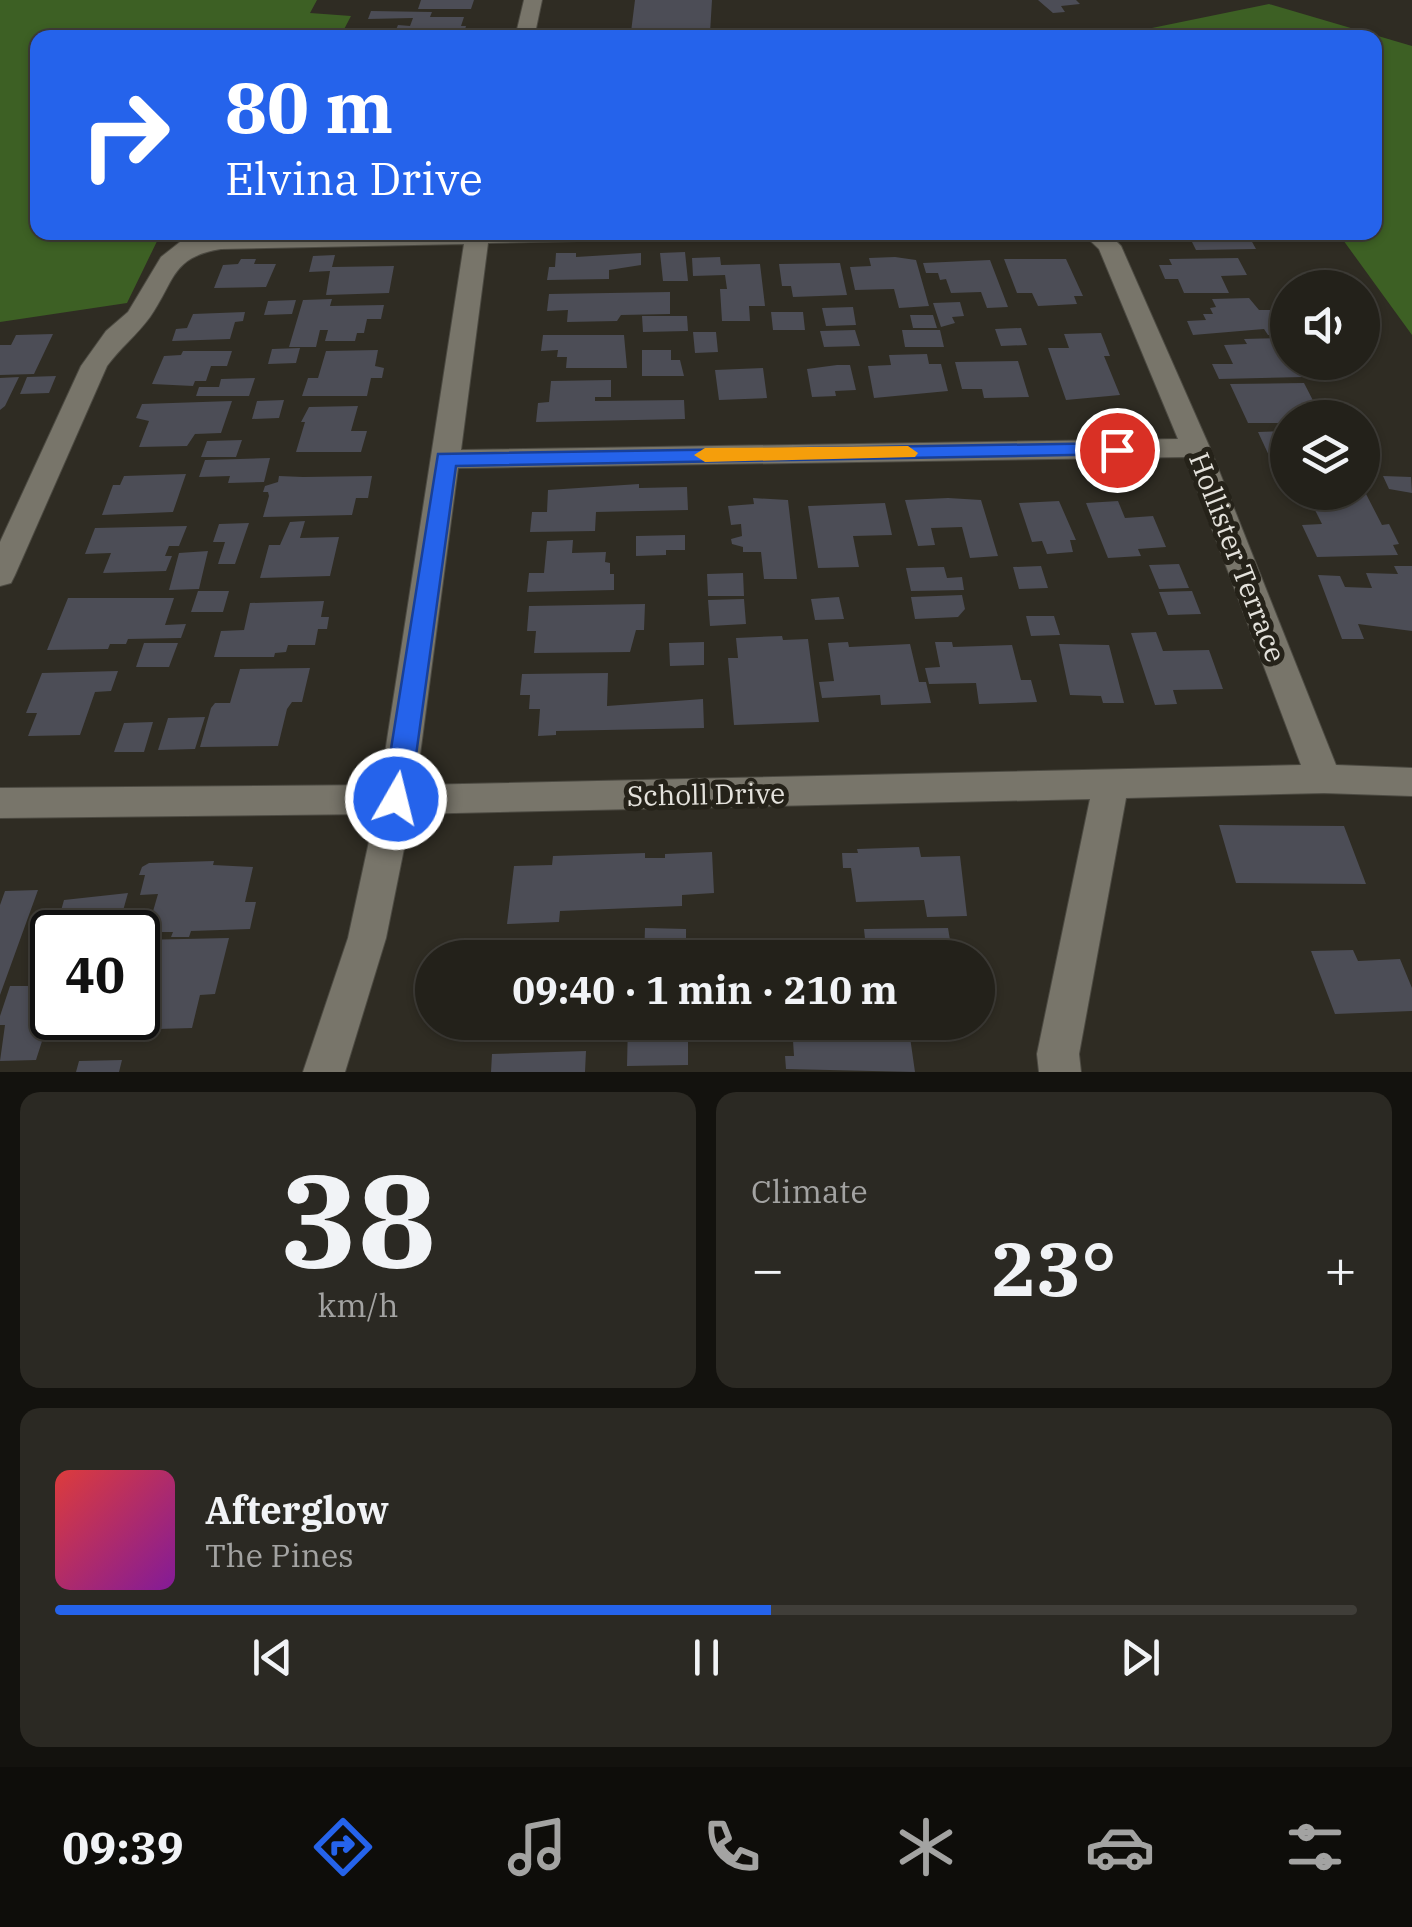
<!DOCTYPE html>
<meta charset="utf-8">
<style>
body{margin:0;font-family:"IBM Plex Serif",serif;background:#2b2923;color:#f1f3f6;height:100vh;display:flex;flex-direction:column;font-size:38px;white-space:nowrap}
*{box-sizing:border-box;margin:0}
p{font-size:32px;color:#a3a3a2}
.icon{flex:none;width:55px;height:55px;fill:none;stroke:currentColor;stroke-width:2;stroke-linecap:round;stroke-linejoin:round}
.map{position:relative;height:1072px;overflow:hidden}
.drawer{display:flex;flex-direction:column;gap:20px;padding:20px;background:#13120e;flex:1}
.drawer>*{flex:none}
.top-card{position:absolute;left:30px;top:30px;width:1352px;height:210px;border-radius:20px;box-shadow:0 2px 8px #0004,0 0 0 2px #403e39;background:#2563eb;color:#fff;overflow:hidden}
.controls{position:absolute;left:1270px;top:270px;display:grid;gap:20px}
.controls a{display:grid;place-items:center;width:110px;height:110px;border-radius:50%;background:#23211a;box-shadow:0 2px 8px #0004,0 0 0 2px #403e39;font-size:50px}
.speed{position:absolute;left:30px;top:910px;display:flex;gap:20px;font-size:50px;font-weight:700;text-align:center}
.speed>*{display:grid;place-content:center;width:130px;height:130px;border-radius:50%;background:#23211a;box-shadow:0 2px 8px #0004,0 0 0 2px #403e39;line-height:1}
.speed .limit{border:5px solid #111;border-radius:15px;background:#fff;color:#111}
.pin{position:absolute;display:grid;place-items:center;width:85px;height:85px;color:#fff;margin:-42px;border:5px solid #fff;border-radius:50%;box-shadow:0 2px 10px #0007}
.me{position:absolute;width:110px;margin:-55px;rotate:8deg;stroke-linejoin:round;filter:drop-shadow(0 0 8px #0008)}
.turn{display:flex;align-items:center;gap:35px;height:210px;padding:0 30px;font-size:45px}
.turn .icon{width:130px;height:130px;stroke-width:2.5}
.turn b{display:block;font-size:70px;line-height:85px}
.big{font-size:75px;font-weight:800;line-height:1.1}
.drawer .card{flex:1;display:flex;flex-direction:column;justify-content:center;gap:15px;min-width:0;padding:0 35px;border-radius:20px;background:#2b2923}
.drawer .dial{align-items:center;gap:0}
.dial b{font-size:130px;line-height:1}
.song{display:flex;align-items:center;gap:30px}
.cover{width:120px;height:120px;border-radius:15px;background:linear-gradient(135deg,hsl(0 70% 55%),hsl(290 70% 35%))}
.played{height:10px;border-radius:5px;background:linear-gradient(90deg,#2563eb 55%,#403e39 55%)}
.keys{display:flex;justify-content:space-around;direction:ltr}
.heat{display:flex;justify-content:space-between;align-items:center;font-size:55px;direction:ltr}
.drawer .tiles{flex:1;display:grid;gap:20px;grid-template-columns:1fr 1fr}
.card:last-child{grid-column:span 2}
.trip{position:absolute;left:415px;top:940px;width:580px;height:100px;border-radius:50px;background:#23211a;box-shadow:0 2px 8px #0004,0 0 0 2px #403e39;font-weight:800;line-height:100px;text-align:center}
.tabs{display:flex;height:160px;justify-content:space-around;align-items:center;background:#0e0d0a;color:#a3a3a2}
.tabs .icon{width:70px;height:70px}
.tabs .active{color:#2563eb}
.tabs b{font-size:45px;color:#f1f3f6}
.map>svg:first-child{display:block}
.green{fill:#3d6024}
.building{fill:#4c4d56}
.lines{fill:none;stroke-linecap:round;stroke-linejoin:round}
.minor-casing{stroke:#4c4a42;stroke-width:2}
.minor{fill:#78756a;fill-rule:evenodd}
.route{fill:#2563eb;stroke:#184099;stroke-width:2.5}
.slow{fill:#f59e0b}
.labels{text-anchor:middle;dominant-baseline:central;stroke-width:10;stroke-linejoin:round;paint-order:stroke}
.street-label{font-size:28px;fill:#e4e2dc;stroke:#252219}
</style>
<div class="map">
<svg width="1412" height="1072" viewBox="0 0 1412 1072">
<rect width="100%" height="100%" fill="#2f2c23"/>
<path class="green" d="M0,0H317L310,13L351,16L340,37L38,38V232L161,233L127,303L0,322Z
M1269,4L1412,46V335L1338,233L1375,232V38L1108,37Z"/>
<path class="building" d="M421,0H474L471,9H418Z
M635,0H712L710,33L631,32Z
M1038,0H1076L1080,4L1061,6L1065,12L1053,13Z
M371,11L432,12L430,17H464L461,26H466L464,33L400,34L395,32L398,25L410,26L413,18L368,19Z
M1174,232H1259L1263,240H1251L1256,249L1196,250L1192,242H1179Z
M685,252L688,281H663L660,253Z
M556,253H576V257L641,253V265L609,270V279L547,280L549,267H555Z
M335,255L332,267L394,266L389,293L326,295L330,271L309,272L313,256Z
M720,257L721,265L760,264L765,306H749L750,321H722L720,289H727L725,275L693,276L692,258Z
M895,257L916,260L929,306L899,308L894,289L855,290L850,267L871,266L869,258Z
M1238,258L1247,275L1221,276L1229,293H1184L1178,279H1165L1159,265H1172L1169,259Z
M241,259H256L254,264H276L266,287L214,288L223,265L238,264Z
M1004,259H1066L1083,296H1074L1077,304L1038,306L1032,293H1017Z
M990,260L1008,307L987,308L981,292L951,293L946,279L940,280L938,273H926L923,263Z
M840,263L847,295L793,297L791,286H782L779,264Z
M670,292V314L621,315L617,321L567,322L568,310L547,311L549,294Z
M1249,298L1259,310H1271L1285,335H1268L1264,329L1193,335L1187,321L1206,320L1203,314H1213L1210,308L1216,307L1212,299Z
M332,299L330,306L384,305L381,319H367L364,333H357L355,341H325L328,330H320L316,347H289L303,300Z
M296,300L292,314L264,315L268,301Z
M960,302L964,316L952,317L955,323L941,327L933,303Z
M853,307L856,325L826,326L822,308Z
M245,312L243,321L235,322L230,339L172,341L176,329L187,328L193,314Z
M771,312H803L805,330H773Z
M910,315H933L937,328H913Z
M642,316H687L688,331L643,332Z
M1021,328L1027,345L1001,346L995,329Z
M855,330L860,346L824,347L820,331Z
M902,330H940L944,347H905Z
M693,332H716L718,352L695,353Z
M1101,333L1110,356H1104L1120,395L1066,400L1048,348H1069L1064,334Z
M53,334L34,374L0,375V345H11L16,335Z
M543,335H624L627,368H566L567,357H557L558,350L541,351Z
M1285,338L1288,347L1278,348L1282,355H1288V362H1301L1306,372H1301L1304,377L1219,379L1212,364H1233L1224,345L1247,344L1244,339Z
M300,348L296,363L268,364L272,349Z
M378,350L375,366L384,368L382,378H371L367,396H302L308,378H318L326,351Z
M642,350H671V360H680L684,376H642Z
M183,351H232L227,366H211L206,381H195L193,386L152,384L164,356L181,355Z
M927,354L929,364H941L948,391L874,398L868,366L891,365L889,355Z
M1018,361L1029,397L984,398L982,389H962L955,362Z
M837,365H850L856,390L835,391L836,396L812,397L807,369Z
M763,368L767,398L719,400L715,370Z
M56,376L49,393L20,394L27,377Z
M19,377L5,406L0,410V378Z
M255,378L249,396H196L199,387H219L221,379Z
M611,380V397H595V401L684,400L685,419L536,422L538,403L549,402L551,381Z
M1304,383L1322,418H1288V423H1248L1230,384Z
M284,400L279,418L252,419L257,401Z
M232,401L221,433L195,434L187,446L139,447L149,421L136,418L142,404Z
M358,406L351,431H367L361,452H296L305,422H301L309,407Z
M1288,431V475H1278L1258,432Z
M242,440L236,457H201L207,441Z
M270,458L264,482L228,483L230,476L199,477L205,460Z
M186,474L173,512L102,515L113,485H120L124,476Z
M279,476L303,477L372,476L368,498H356L352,515L263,517L269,496L268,492H263L265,486L278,482Z
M1383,476L1411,477L1412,493L1389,489Z
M639,484V488L687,487L688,510L596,512L595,531L530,532L532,512H547L548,490Z
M1306,492H1365L1382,525L1389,524L1399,544L1393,545L1398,555L1317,557L1302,525L1322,524Z
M753,498L788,500L797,579H764L761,552H743V547L732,544L731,539L742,536L741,524L731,525L728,506L754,504Z
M948,498L981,500L998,556L970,558L962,527L931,528L935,545L918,546L905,500Z
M1059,501L1076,540H1070L1073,552L1047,554L1042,541L1032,542L1019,503Z
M1118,501L1125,518L1153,516L1166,547L1138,549L1141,556L1108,558L1086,503Z
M885,503L892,535L853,536L859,567L818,568L808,506Z
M305,521L300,538L339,537L330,576L260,578L269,545H280L290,522Z
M249,523L235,564H218L225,542H213L219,524Z
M187,526L179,546H169L165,556H172L166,571L103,573L111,553L85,554L95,528Z
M685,535V550H666V555L636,556V536Z
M573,540L572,553L606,552L605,562L610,563V574H614V590L527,592L529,573H544L547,541Z
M208,551L199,589L169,590L179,553Z
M1179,564L1189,588L1159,589L1149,565Z
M1041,566L1048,588L1019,589L1013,567Z
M1394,566H1412V631L1358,624L1364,639H1342L1318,575L1340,576L1345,587L1372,588L1366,573L1398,574Z
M944,567L947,578L962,577L964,590L911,591L906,568Z
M743,573L744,596H708L707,574Z
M198,591H229L223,612H191Z
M1192,591L1201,614L1168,615L1159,592Z
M962,595L965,609L958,617L915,619L911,597Z
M839,597L844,619L815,620L811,599Z
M68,598H174L165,625L186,624L181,638L128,639L126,644H110L108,649L47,650Z
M744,599L746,624L710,626L708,600Z
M324,601L321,617H329L327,629H318L315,645H288L286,652L275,653L274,657H214L221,631L244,630L250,603Z
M645,604L644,630H636L630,652L534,653L536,631H527L529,606Z
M1026,616H1054L1060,635L1031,636Z
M1156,632L1163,651L1209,650L1223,689L1173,690L1177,704L1155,705L1131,633Z
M782,636L783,640L808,639L819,722L734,725L728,658H738L736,638Z
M704,642V665L670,666L669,643Z
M848,642L849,647L910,644L919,682H926L931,703L881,705L880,695L822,698L819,682L834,681L828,643Z
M935,642H952L953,647L1012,645L1021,680H1031L1037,702L979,704L976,683L929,684L925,668L940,667Z
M144,643H178L169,667H136Z
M1059,644L1109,645L1124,703H1103L1101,696L1070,695Z
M310,668L302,702H292L287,709L278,746L200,747L211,708L215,703H230L240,669Z
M118,671L111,691L95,692L80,735L28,736L37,713H26L42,673Z
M608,673L607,706L703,699L704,728L556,731V735L538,736L540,709H529L530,695H520L522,674Z
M205,717L195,749L158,750L168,718Z
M153,722L144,752H114L124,723Z
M1219,825L1344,826L1366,884L1236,883Z
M919,847L921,857L960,856L967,916L927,917L924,900L856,902L851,868H843L842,853H858L857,849Z
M712,852L714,893L682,895V906L560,911L559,922L507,924L514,866L552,865L553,856L645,853V858H665V854Z
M214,861L213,865L253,867L245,902H256L250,929L191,931L189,937H171L173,932H147L158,894L140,895L145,875H139L142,867L149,863Z
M38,890L0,995V905L5,891Z
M128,893L117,932H55L64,900Z
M645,928L686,929V958H644Z
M948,928L953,958H867L864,929Z
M229,938L215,994L200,995L192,1028L88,1031L92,1018H138V940Z
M595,946L594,958H494L495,948Z
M1353,950L1358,961L1400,959L1412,988V1011L1335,1014L1311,951Z
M10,986H52V1018H74L72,1023L44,1035L36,1060L0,1061L5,1025H0V1016Z
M688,1022V1065L627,1066L628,1023Z
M908,1023L915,1072L786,1069L785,1056H794L792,1025Z
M586,1051L585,1072H491L492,1054Z
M122,1060L119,1072H76L79,1061Z"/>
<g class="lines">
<g class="minor-casing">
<path id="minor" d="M524,0H542L534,38H515Z
M331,232H683L672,239L488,243L461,450L1178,439L1099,249L1081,232H1107L1121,246L1210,448L1336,765L1412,768V796L1324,793L1126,798L1079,1054L1081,1072H1039L1037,1054L1090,799L411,814L386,938L345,1072H303L348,938L375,814L0,818V788L380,785L464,244L221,249C171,257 175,281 150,317C137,335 120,348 107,366L15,575L11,583L0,586V542L81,366L106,331L128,312L161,257L180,242L221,235ZM1185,457L1301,765L416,785L458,468Z"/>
</g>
<use href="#minor" class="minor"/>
</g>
<path class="route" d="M1117,443L1128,450L1125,454L456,466L410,799L406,807L396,810L387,807L383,799L438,454Z"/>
<path class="slow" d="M908,446L918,453L915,457L705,462L694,455L705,448Z"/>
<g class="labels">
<g class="street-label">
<text transform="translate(1238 557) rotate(69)">Hollister Terrace</text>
<text transform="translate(706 794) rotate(-1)">Scholl Drive</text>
</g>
</g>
</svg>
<div class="controls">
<a><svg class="icon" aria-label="sound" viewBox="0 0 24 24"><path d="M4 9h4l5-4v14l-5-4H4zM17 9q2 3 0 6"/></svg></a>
<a><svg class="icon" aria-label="layers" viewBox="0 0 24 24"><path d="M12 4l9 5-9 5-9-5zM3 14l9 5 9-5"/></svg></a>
</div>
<div class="speed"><div class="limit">40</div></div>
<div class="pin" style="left:1117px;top:450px;background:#d93025"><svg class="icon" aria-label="arrive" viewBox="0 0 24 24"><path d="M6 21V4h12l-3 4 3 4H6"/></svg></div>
<svg class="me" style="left:396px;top:799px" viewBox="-20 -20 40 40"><circle r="17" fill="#2563eb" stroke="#fff" stroke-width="3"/><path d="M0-11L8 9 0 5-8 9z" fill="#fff"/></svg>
<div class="trip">09:40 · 1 min · 210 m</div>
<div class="top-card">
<div class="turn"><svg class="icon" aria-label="right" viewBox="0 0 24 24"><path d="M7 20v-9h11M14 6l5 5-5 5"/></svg><div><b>80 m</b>Elvina Drive</div></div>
</div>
</div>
<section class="drawer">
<div class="tiles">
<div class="card dial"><b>38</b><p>km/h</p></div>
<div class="card"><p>Climate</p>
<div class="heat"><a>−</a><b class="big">23°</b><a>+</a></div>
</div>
<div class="card">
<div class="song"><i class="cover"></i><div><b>Afterglow</b><p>The Pines</p></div></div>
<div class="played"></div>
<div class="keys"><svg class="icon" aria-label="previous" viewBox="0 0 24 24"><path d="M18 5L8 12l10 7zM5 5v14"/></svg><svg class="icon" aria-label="pause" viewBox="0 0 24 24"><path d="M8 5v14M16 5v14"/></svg><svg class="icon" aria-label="next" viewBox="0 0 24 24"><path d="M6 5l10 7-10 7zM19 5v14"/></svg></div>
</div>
</div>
</section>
<nav class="tabs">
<b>09:39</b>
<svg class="icon active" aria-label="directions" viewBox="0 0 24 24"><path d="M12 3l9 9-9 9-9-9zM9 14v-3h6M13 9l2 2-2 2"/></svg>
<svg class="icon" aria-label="music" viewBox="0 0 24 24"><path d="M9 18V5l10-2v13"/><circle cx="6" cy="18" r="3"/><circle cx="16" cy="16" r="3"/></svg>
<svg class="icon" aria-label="phone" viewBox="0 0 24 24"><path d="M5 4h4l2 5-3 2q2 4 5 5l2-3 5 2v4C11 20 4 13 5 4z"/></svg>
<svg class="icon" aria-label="climate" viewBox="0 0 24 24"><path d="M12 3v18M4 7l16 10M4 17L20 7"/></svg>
<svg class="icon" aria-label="car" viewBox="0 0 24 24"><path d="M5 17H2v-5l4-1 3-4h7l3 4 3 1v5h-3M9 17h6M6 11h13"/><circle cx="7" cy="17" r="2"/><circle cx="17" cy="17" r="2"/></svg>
<svg class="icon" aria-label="filters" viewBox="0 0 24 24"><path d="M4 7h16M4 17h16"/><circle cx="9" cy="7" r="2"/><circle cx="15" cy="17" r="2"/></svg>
</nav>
